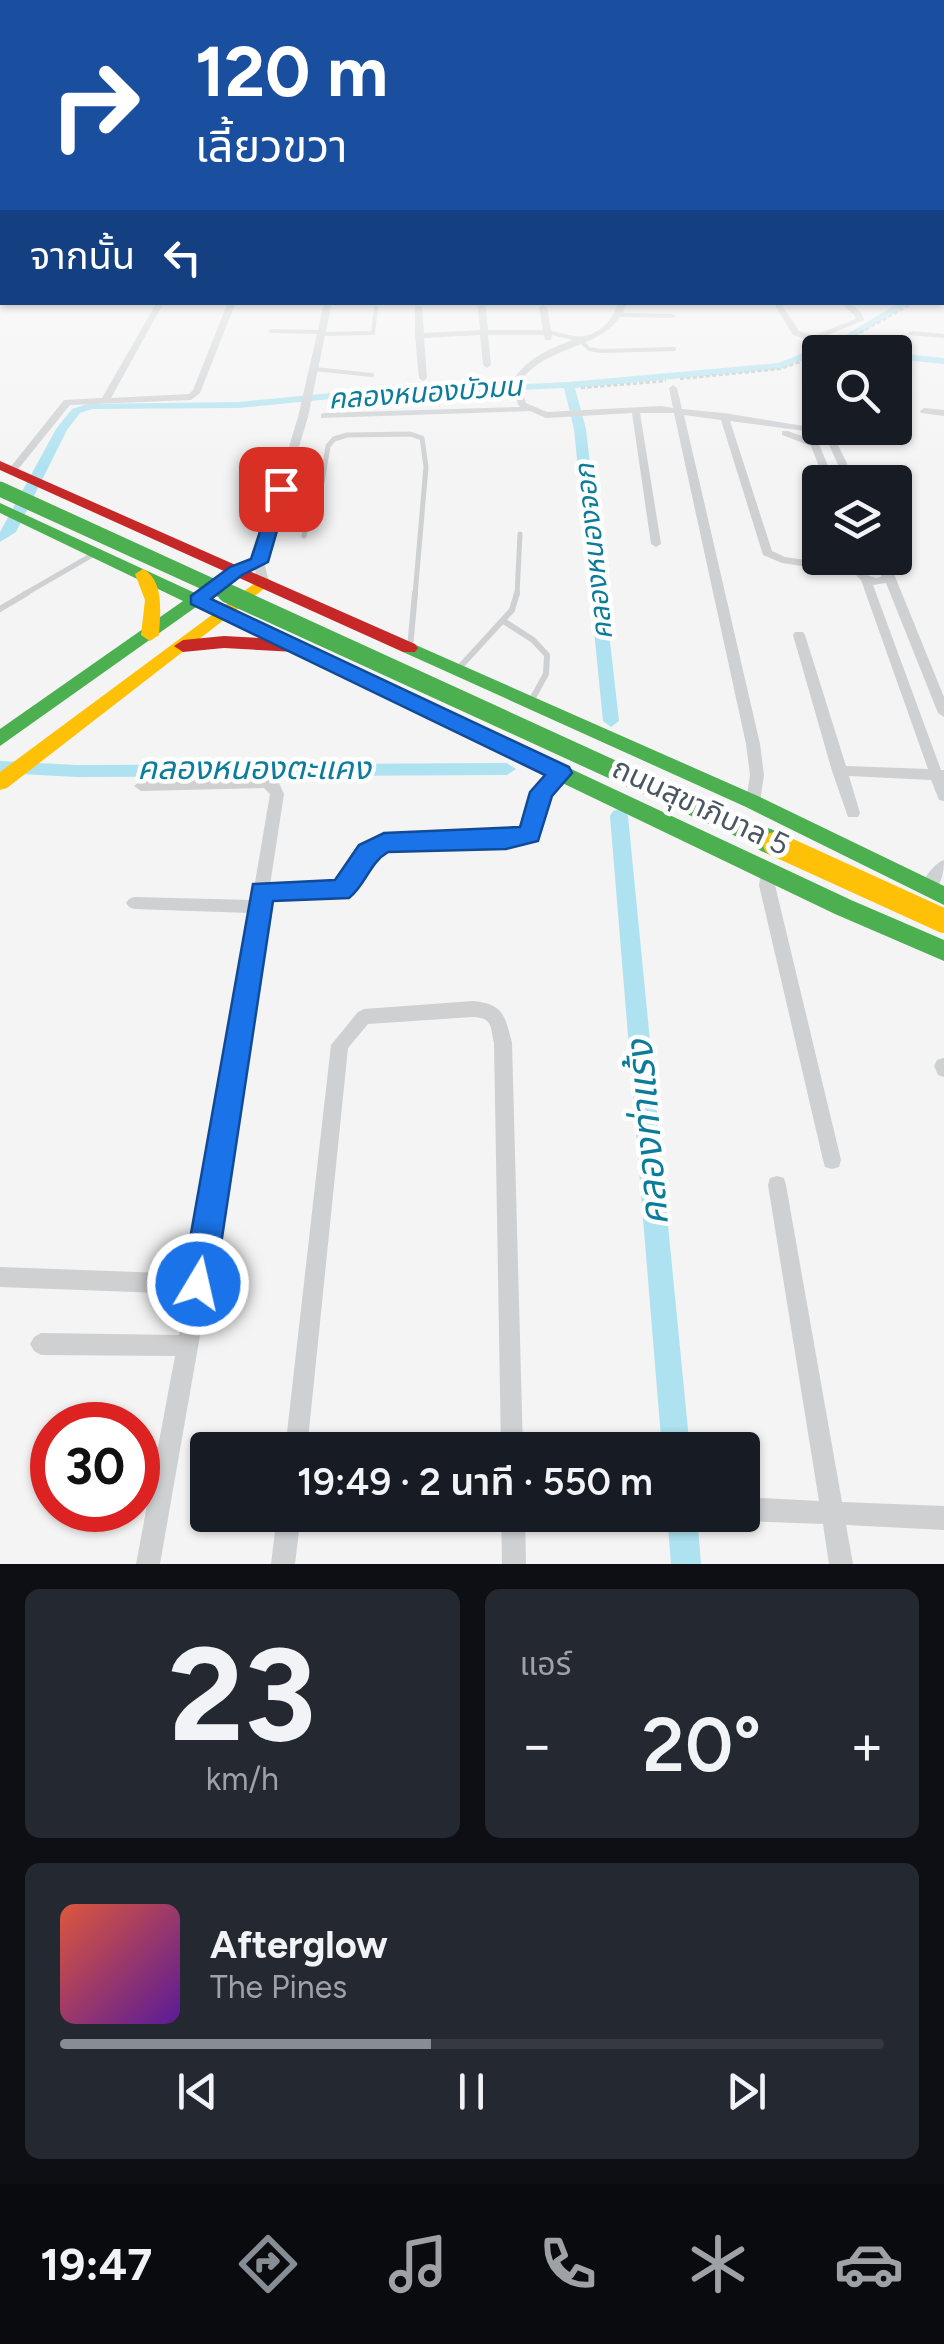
<!DOCTYPE html>
<html lang="th">
<meta charset="utf-8">
<style>
body{margin:0;font-family:Figtree,"Noto Sans Thai",sans-serif;background:#242831;color:#f1f3f6;height:100vh;display:flex;flex-direction:column;font-size:38px;white-space:nowrap}
*{box-sizing:border-box;margin:0}
p{font-size:32px;color:#9ea1a6}
.icon{flex:none;width:55px;height:55px;fill:none;stroke:currentColor;stroke-width:2;stroke-linecap:round;stroke-linejoin:round}
.map{position:relative;height:1564px;overflow:hidden}
.drawer{display:flex;flex-direction:column;gap:25px;padding:25px;background:#0d0f14;flex:1}
.drawer>*{flex:none}
.banner{position:absolute;left:0px;top:0px;width:945px;height:305px;box-shadow:0 2px 8px #0004;background:#1a4fa0;color:#fff;overflow:hidden}
.controls{position:absolute;left:802px;top:335px;display:grid;gap:20px}
.controls a{display:grid;place-items:center;width:110px;height:110px;border-radius:10px;background:#171b24;box-shadow:0 2px 8px #0004;font-size:50px}
.speed{position:absolute;left:30px;top:1402px;display:flex;gap:20px;font-size:50px;font-weight:700;text-align:center}
.speed>*{display:grid;place-content:center;width:130px;height:130px;border-radius:50%;background:#171b24;box-shadow:0 2px 8px #0004;line-height:1}
.speed .limit{border:15px solid #d22;background:#fff;color:#111}
.pin{position:absolute;display:grid;place-items:center;width:85px;height:85px;color:#fff;margin:-42px;border-radius:20px;box-shadow:0 5px 15px #0006}
.me{position:absolute;width:110px;margin:-55px;rotate:9deg;stroke-linejoin:round;filter:drop-shadow(0 0 8px #0008)}
.turn{display:flex;align-items:center;gap:35px;height:210px;padding:0 30px;font-size:45px}
.turn .icon{width:130px;height:130px;stroke-width:2.5}
.turn b{display:block;font-size:70px;line-height:85px}
.then{display:flex;align-items:center;height:95px;padding:0 30px;background:#0003;gap:20px;font-size:38px}
.big{font-size:75px;font-weight:600;line-height:1.1}
.drawer .card{flex:1;display:flex;flex-direction:column;justify-content:center;gap:15px;min-width:0;padding:0 35px;border-radius:15px;background:#242831}
.drawer .dial{align-items:center;gap:0}
.dial b{font-size:130px;line-height:1}
.song{display:flex;align-items:center;gap:30px}
.cover{width:120px;height:120px;border-radius:15px;background:linear-gradient(135deg,hsl(10 70% 55%),hsl(270 70% 35%))}
.played{height:10px;border-radius:5px;background:linear-gradient(90deg,#868d94 45%,#363941 45%)}
.keys{display:flex;justify-content:space-around;direction:ltr}
.heat{display:flex;justify-content:space-between;align-items:center;font-size:55px;direction:ltr}
.drawer .tiles{flex:1;display:grid;gap:25px;grid-template-columns:1fr 1fr}
.card:last-child{grid-column:span 2}
.trip{position:absolute;left:190px;top:1432px;width:570px;height:100px;border-radius:10px;background:#171b24;box-shadow:0 2px 8px #0004;font-weight:600;line-height:100px;text-align:center}
.menu{display:flex;height:160px;justify-content:space-around;align-items:center;background:#090b0e;color:#9ea1a6}
.menu .icon{width:70px;height:70px}
.menu .on{color:#868d94}
.menu b{font-size:45px;color:#f1f3f6}
.map>svg:first-child{display:block}
.lines{fill:none;stroke-linecap:round;stroke-linejoin:round}
.canal{fill:#aee2f0;fill-rule:evenodd}
.path{stroke:#bcc7c4;stroke-width:2.5;stroke-dasharray:4 2.5;stroke-linecap:butt}
.lane-far2{stroke:#ced0d2;stroke-width:4}
.lane-far1{stroke:#ced0d2;stroke-width:5}
.lane{stroke:#ced0d2;stroke-width:6}
.street{fill:#ced0d2;fill-rule:evenodd}
.fast{fill:#4caf50;fill-rule:evenodd}
.slow{fill:#ffc107;fill-rule:evenodd}
.jam{fill:#c62828;fill-rule:evenodd}
.fast-bridge-far2{stroke:#4caf50;stroke-width:15}
.fast-bridge-far1{stroke:#4caf50;stroke-width:19}
.fast-bridge{stroke:#4caf50;stroke-width:24}
.slow-bridge{stroke:#ffc107;stroke-width:24}
.route{fill:#1a73e8;stroke:#114b97;stroke-width:2.5}
.labels{text-anchor:middle;dominant-baseline:central;stroke-width:9;stroke-linejoin:round;paint-order:stroke}
.far-water-label{font-size:28px;font-style:italic;fill:#0c7c9b;stroke:#fff}
.street-label{font-size:30px;fill:#4a5661;stroke:#fff}
.water-label{font-size:32px;font-style:italic;fill:#0c7c9b;stroke:#fff}
.near-water-label{font-size:38px;font-style:italic;fill:#0c7c9b;stroke:#fff}
</style>
<div class="map">
<svg width="944" height="1564" viewBox="0 0 944 1564">
<rect width="100%" height="100%" fill="#f4f4f4"/>
<g class="lines">
<path class="canal" d="M944,270V277L942,278V271Z
M900,302H912L838,347L865,349L870,352L827,351L780,369L575,388L586,429L619,721L611,727L603,721L574,429L564,388L341,398L239,408L92,409L80,413L67,430L16,532L0,542V532L56,429L72,409L87,404L239,402L341,392L569,382L778,363L839,339Z
M895,353L944,358V364L895,359Z
M0,761L77,765L507,763L516,769L507,775L77,777L0,773Z
M619,809L625,811L628,816L690,1450H662L610,816L613,811Z
M667,1515H697L701,1564H671Z"/>
<path class="path" d="M826,352L915,302
M680,379L780,369L820,355
M581,388L666,381"/>
<path class="lane-far2" d="M321,334L373,333L376,308
M581,341L589,349L601,351L674,349
M314,369L372,375"/>
<path class="lane-far1" d="M304,536L311,493L322,482L328,446L334,439L347,435L410,434L422,438L426,467L415,595
M23,595L94,554
M517,595L520,534"/>
<path class="lane" d="M0,609L27,593
M505,622L533,640L547,655L546,674L530,703
M410,648L415,593
M458,669L512,610L517,593"/>
<path class="street" d="M157,302H164L111,398L189,394L193,390L228,302H236L200,393L191,400L70,405L15,473H9V469L64,400L102,398Z
M324,302H332L308,417L264,562L269,582L263,585L257,582L254,562L298,417L317,334L272,333L268,331L272,329L318,330Z
M477,302H485L488,330H543L539,307L543,305L547,307L551,331C560,332 575,338 584,336C601,333 614,319 618,302H626L623,313L672,314L676,316L672,318L620,317C596,351 545,345 520,382L526,403L547,412L661,406L673,408L669,388L673,385L677,388L682,409L724,413L810,427L836,441L856,482H846L829,445L805,431L730,421L772,551L785,557L855,567L871,562L890,569L894,574L944,697V717L938,713L886,583L873,585L941,770H944V801L939,800L931,780L849,776L860,813L858,817H848L832,771L793,635L795,632H803L805,635L846,766L928,769L861,580L855,574L782,563L763,555L721,420L684,415L760,744L764,775L760,802L758,806H748L746,802L750,775L746,744L674,413H640L661,544L656,547L651,544L632,413L546,418L530,411L321,418V414L324,413L520,407L518,404L512,382C524,360 550,348 573,340L552,335L551,340H545L544,335H488L491,365L487,368L483,365L480,335L424,338L427,378L423,381L419,378L415,336V305L422,307L424,333L480,330ZM871,569L881,573V577L876,578L867,575L865,571Z
M557,302H579L576,304Z
M773,302H780L799,331L813,336L856,319L855,316L840,302C850,302 862,309 864,320L813,341L793,335Z
M912,331L944,334V338L909,335L908,333Z
M924,408L944,410V416L921,413L920,411Z
M782,431H788L818,442L835,482H825L811,446L782,435Z
M561,768L568,773L548,794L534,839L506,845L386,848C368,859 361,880 345,894L268,897L209,1284L160,1564H136L175,1356L41,1355L34,1351L30,1344L34,1337L41,1333L179,1335L187,1294L0,1287V1267L191,1274L250,913L134,909L129,907L126,903L129,899L134,897L252,900L270,794L264,788L141,791L134,786L141,781L271,779L279,783L284,794L270,885L337,884L365,847L384,836L506,833L523,830C531,804 535,782 561,768Z
M944,860C944,874 940,897 922,892L919,888C924,879 934,863 944,860Z
M767,865L772,867L775,885L841,1160L839,1167L832,1169L825,1167L823,1160L759,885L762,867Z
M473,1001C504,1004 505,1016 512,1043L523,1450H501L494,1043C490,1026 493,1018 473,1017L368,1024L348,1048L307,1450H285L331,1045L358,1012L364,1009Z
M943,1058H944V1077L938,1075L934,1066L937,1060Z
M777,1176L784,1178L786,1185L842,1502L944,1506V1530L846,1525L853,1564H829L823,1524L742,1521L733,1515H742V1497L819,1501L768,1185L770,1178Z
M277,1515H301L295,1564H271Z
M501,1515H525L526,1564H502Z"/>
<path class="fast" d="M0,503L195,593L230,568H242V574L208,599L851,900L944,940V961L835,914L196,607L0,746V729L183,601L0,513Z
M409,642L760,797L944,886V905L746,807L403,652L400,648L403,644Z"/>
<path class="slow" d="M143,569C165,581 160,613 159,635L150,641L141,635L145,600L135,574Z
M263,577L269,579V585L7,788L0,790V772Z"/>
<path class="jam" d="M0,461L415,644L418,648L415,652H403L0,470Z
M224,636L295,640L304,646L295,652L224,648L183,652L174,646L183,640Z"/>
<path class="fast-bridge-far2" d="M0,489L232,595"/>
<path class="fast-bridge-far1" d="M227,593L771,842"/>
<path class="fast-bridge" d="M766,840L775,844"/>
<path class="slow-bridge" d="M775,844L944,921"/>
</g>
<linearGradient id="sky" x2="0" y2="1"><stop stop-color="#91c6eb"/><stop offset="0.54" stop-color="#fafafa"/><stop offset="1" stop-color="#fafafa" stop-opacity="0"/></linearGradient>
<rect width="944" height="471" fill="url(#sky)"/>
<path class="route" d="M275,486L289,489L268,562L242,575L211,599L569,767L572,773L552,796L538,841L506,849L388,852C369,863 366,885 349,898L273,901L215,1284L210,1296L198,1301L187,1296L182,1284L253,884L335,880L359,845L384,833L520,827L530,792L545,775L191,604V596L230,567L251,559Z"/>
<g class="labels">
<g class="far-water-label">
<text transform="translate(425 392) rotate(-4)">คลองหนองบัวมน</text>
<text transform="translate(593 552) rotate(-96)">คลองหนองจอก</text>
</g>
<g class="street-label">
<text transform="translate(701 806) rotate(25)">ถนนสุขาภิบาล 5</text>
</g>
<g class="water-label">
<text x="254" y="768">คลองหนองตะแคง</text>
</g>
<g class="near-water-label">
<text transform="translate(647 1133) rotate(-95)">คลองท่าแร้ง</text>
</g>
</g>
</svg>
<div class="controls">
<a><svg class="icon" aria-label="search" viewBox="0 0 24 24"><circle cx="10" cy="10" r="6"/><path d="M15 15l6 6"/></svg></a>
<a><svg class="icon" aria-label="layers" viewBox="0 0 24 24"><path d="M12 4l9 5-9 5-9-5zM3 14l9 5 9-5"/></svg></a>
</div>
<div class="speed"><div class="limit">30</div></div>
<div class="pin" style="left:281px;top:489px;background:#d93025"><svg class="icon" aria-label="arrive" viewBox="0 0 24 24"><path d="M6 21V4h12l-3 4 3 4H6"/></svg></div>
<svg class="me" style="left:198px;top:1284px" viewBox="-20 -20 40 40"><circle r="17" fill="#1a73e8" stroke="#fff" stroke-width="3"/><path d="M0-11L8 9 0 5-8 9z" fill="#fff"/></svg>
<div class="trip">19:49 · 2 นาที · 550 m</div>
<div class="banner">
<div class="turn"><svg class="icon" aria-label="right" viewBox="0 0 24 24"><path d="M7 20v-9h11M14 6l5 5-5 5"/></svg><div><b>120 m</b>เลี้ยวขวา</div></div>
<div class="then">จากนั้น<svg class="icon" aria-label="left" viewBox="0 0 24 24"><path d="M17 20v-9H6M10 6l-5 5 5 5"/></svg></div>
</div>
</div>
<section class="drawer">
<div class="tiles">
<div class="card dial"><b>23</b><p>km/h</p></div>
<div class="card"><p>แอร์</p>
<div class="heat"><a>−</a><b class="big">20°</b><a>+</a></div>
</div>
<div class="card">
<div class="song"><i class="cover"></i><div><b>Afterglow</b><p>The Pines</p></div></div>
<div class="played"></div>
<div class="keys"><svg class="icon" aria-label="previous" viewBox="0 0 24 24"><path d="M18 5L8 12l10 7zM5 5v14"/></svg><svg class="icon" aria-label="pause" viewBox="0 0 24 24"><path d="M8 5v14M16 5v14"/></svg><svg class="icon" aria-label="next" viewBox="0 0 24 24"><path d="M6 5l10 7-10 7zM19 5v14"/></svg></div>
</div>
</div>
</section>
<nav class="menu">
<b>19:47</b>
<svg class="icon on" aria-label="directions" viewBox="0 0 24 24"><path d="M12 3l9 9-9 9-9-9zM9 14v-3h6M13 9l2 2-2 2"/></svg>
<svg class="icon" aria-label="music" viewBox="0 0 24 24"><path d="M9 18V5l10-2v13"/><circle cx="6" cy="18" r="3"/><circle cx="16" cy="16" r="3"/></svg>
<svg class="icon" aria-label="phone" viewBox="0 0 24 24"><path d="M5 4h4l2 5-3 2q2 4 5 5l2-3 5 2v4C11 20 4 13 5 4z"/></svg>
<svg class="icon" aria-label="climate" viewBox="0 0 24 24"><path d="M12 3v18M4 7l16 10M4 17L20 7"/></svg>
<svg class="icon" aria-label="car" viewBox="0 0 24 24"><path d="M5 17H2v-5l4-1 3-4h7l3 4 3 1v5h-3M9 17h6M6 11h13"/><circle cx="7" cy="17" r="2"/><circle cx="17" cy="17" r="2"/></svg>
</nav>
